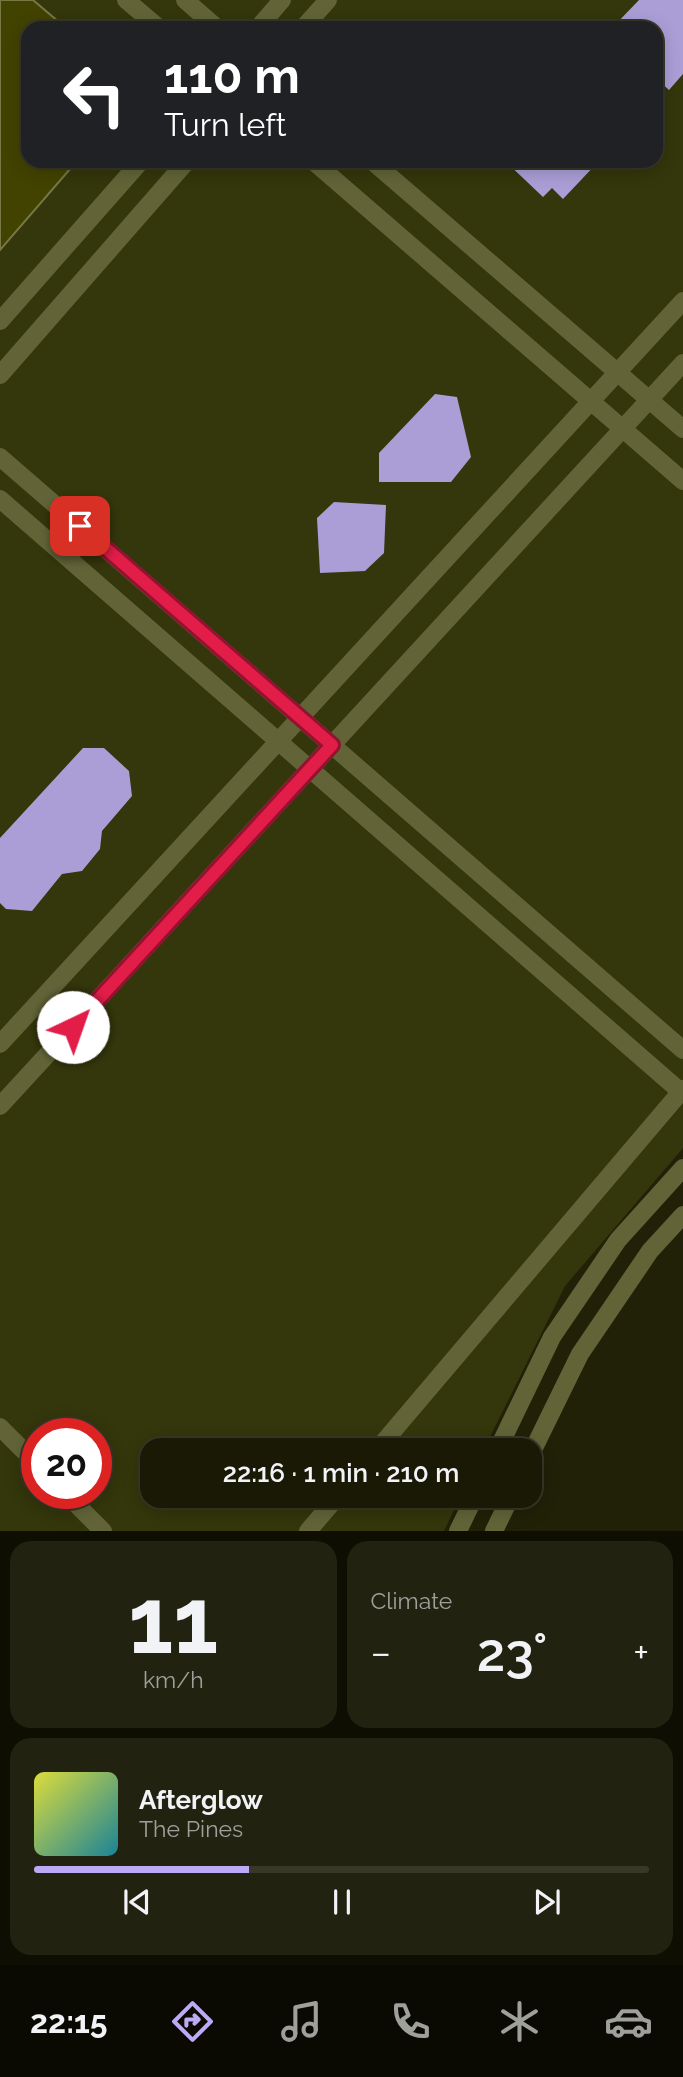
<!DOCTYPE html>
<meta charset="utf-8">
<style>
body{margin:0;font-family:Raleway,sans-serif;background:#222210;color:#f1f3f6;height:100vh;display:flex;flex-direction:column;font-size:26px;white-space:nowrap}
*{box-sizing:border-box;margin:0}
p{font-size:23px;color:#9fa09b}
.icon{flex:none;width:38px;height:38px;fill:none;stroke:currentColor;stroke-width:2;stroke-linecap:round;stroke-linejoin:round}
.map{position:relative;height:1531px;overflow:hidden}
.drawer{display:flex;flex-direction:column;gap:10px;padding:10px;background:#0e0e03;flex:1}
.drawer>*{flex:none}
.hud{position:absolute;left:21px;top:21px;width:642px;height:147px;border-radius:21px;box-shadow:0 4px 18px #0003,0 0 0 2px #373828;background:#202124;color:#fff;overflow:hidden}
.speed{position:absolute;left:21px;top:1418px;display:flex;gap:14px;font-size:35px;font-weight:700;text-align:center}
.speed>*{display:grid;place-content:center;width:91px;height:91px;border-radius:50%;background:#191906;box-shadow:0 4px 18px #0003,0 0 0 2px #373828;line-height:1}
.speed .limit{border:10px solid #d22;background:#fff;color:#111}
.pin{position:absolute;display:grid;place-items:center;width:60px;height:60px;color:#fff;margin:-30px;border-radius:14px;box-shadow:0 4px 10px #0006}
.me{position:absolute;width:77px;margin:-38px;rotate:42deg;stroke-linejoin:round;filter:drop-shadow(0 0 5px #0008)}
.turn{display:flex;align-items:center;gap:24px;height:147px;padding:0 28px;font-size:32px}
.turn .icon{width:91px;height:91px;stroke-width:2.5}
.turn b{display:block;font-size:49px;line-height:60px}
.big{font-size:52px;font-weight:600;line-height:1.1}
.drawer .card{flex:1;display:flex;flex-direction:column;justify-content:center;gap:10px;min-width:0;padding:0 24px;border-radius:21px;background:#222210}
.drawer .dial{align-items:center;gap:0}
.dial b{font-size:91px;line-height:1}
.song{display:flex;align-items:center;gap:21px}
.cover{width:84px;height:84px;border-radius:10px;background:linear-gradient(135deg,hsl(60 70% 55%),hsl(190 70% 35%))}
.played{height:7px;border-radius:4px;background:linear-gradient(90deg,#bcaaf6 35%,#373828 35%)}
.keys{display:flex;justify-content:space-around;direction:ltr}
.heat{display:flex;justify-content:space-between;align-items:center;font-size:38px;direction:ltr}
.drawer .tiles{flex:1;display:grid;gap:10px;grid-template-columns:1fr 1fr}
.card:last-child{grid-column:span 2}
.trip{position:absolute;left:140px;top:1438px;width:402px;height:70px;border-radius:21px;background:#191906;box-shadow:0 4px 18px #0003,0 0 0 2px #373828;font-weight:600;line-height:70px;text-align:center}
.dock{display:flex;height:112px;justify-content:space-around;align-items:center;background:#0a0a02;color:#9fa09b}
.dock .icon{width:49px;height:49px}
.dock .on{color:#bcaaf6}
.dock b{font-size:32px;color:#f1f3f6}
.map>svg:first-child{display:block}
.green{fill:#34360b;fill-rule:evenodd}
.water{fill:#424300;stroke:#777845;stroke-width:2}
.building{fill:#ab9ed7}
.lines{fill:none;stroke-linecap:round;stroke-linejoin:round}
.minor{stroke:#626438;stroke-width:18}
.route-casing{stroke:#92132f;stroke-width:18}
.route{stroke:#e11d48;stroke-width:12}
</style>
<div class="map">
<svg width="683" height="1531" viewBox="0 0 683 1531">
<rect width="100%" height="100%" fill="#212108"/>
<path class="green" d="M0,0H683V1148L565,1286L483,1451H152V1496H461L444,1531H0ZM28,28H656V161H28ZM37,1433H96V1493H37Z"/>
<path class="water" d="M0,0H33L66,28H28V161H77L0,250Z"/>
<path class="building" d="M639,0H683V74L669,90L656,78V28H612Z
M505,161H599L563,199L552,188L543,197Z
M435,394L457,397L471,457L451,482H379V453Z
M334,502L386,505L384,553L365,571L320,573L317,518Z
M83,748H104L129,771L132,796L102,831L100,849L82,871L62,874L32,911L6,909L0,903V838Z"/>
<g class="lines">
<path class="minor" d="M126,0L159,28
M185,0L217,28
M258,28L282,0
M303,28L328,0
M313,161L683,481
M372,161L683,429
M0,321L141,161
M0,375L187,161
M0,457L683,1050
M0,499L681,1092
M0,1044L683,301
M0,1106L683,363
M0,1427L37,1464
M376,1451L683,1089
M497,1451L552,1337L618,1240L683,1168
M530,1456L580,1354L650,1251L683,1215
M65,1493L103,1531
M308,1531L338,1496
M458,1531L475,1496
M494,1531L511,1496"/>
</g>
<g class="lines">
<g class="route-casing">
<path id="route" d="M73,1027L332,745L80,526"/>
</g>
<use href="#route" class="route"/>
</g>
</svg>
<div class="speed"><div class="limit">20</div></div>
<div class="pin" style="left:80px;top:526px;background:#d93025"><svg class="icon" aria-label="arrive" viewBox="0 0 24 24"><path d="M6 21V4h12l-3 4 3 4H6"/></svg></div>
<svg class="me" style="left:73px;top:1027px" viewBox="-20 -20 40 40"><circle r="19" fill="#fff"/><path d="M0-13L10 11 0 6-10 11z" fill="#e11d48"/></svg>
<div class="trip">22:16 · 1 min · 210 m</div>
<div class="hud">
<div class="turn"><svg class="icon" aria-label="left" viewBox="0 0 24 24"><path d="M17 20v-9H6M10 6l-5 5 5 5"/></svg><div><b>110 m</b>Turn left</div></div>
</div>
</div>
<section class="drawer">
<div class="tiles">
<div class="card dial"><b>11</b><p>km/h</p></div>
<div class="card"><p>Climate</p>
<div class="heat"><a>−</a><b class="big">23°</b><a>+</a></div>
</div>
<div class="card">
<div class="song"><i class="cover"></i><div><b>Afterglow</b><p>The Pines</p></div></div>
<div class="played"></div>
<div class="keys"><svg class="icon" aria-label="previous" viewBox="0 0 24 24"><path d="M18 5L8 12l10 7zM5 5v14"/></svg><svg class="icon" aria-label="pause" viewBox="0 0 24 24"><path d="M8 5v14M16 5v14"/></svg><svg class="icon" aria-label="next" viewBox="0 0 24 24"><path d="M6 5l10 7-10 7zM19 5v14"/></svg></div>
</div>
</div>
</section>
<nav class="dock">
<b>22:15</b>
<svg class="icon on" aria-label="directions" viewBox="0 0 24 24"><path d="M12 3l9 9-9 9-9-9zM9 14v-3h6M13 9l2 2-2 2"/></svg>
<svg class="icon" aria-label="music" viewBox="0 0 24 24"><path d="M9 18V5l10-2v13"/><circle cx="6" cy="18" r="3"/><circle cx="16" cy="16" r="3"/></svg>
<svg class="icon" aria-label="phone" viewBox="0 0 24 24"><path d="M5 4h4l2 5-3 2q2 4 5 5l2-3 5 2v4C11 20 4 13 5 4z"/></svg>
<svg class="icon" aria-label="climate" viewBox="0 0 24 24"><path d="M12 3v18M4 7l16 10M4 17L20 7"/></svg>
<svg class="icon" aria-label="car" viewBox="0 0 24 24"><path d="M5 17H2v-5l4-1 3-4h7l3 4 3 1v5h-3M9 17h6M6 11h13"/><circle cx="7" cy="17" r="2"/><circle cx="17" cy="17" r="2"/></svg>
</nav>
